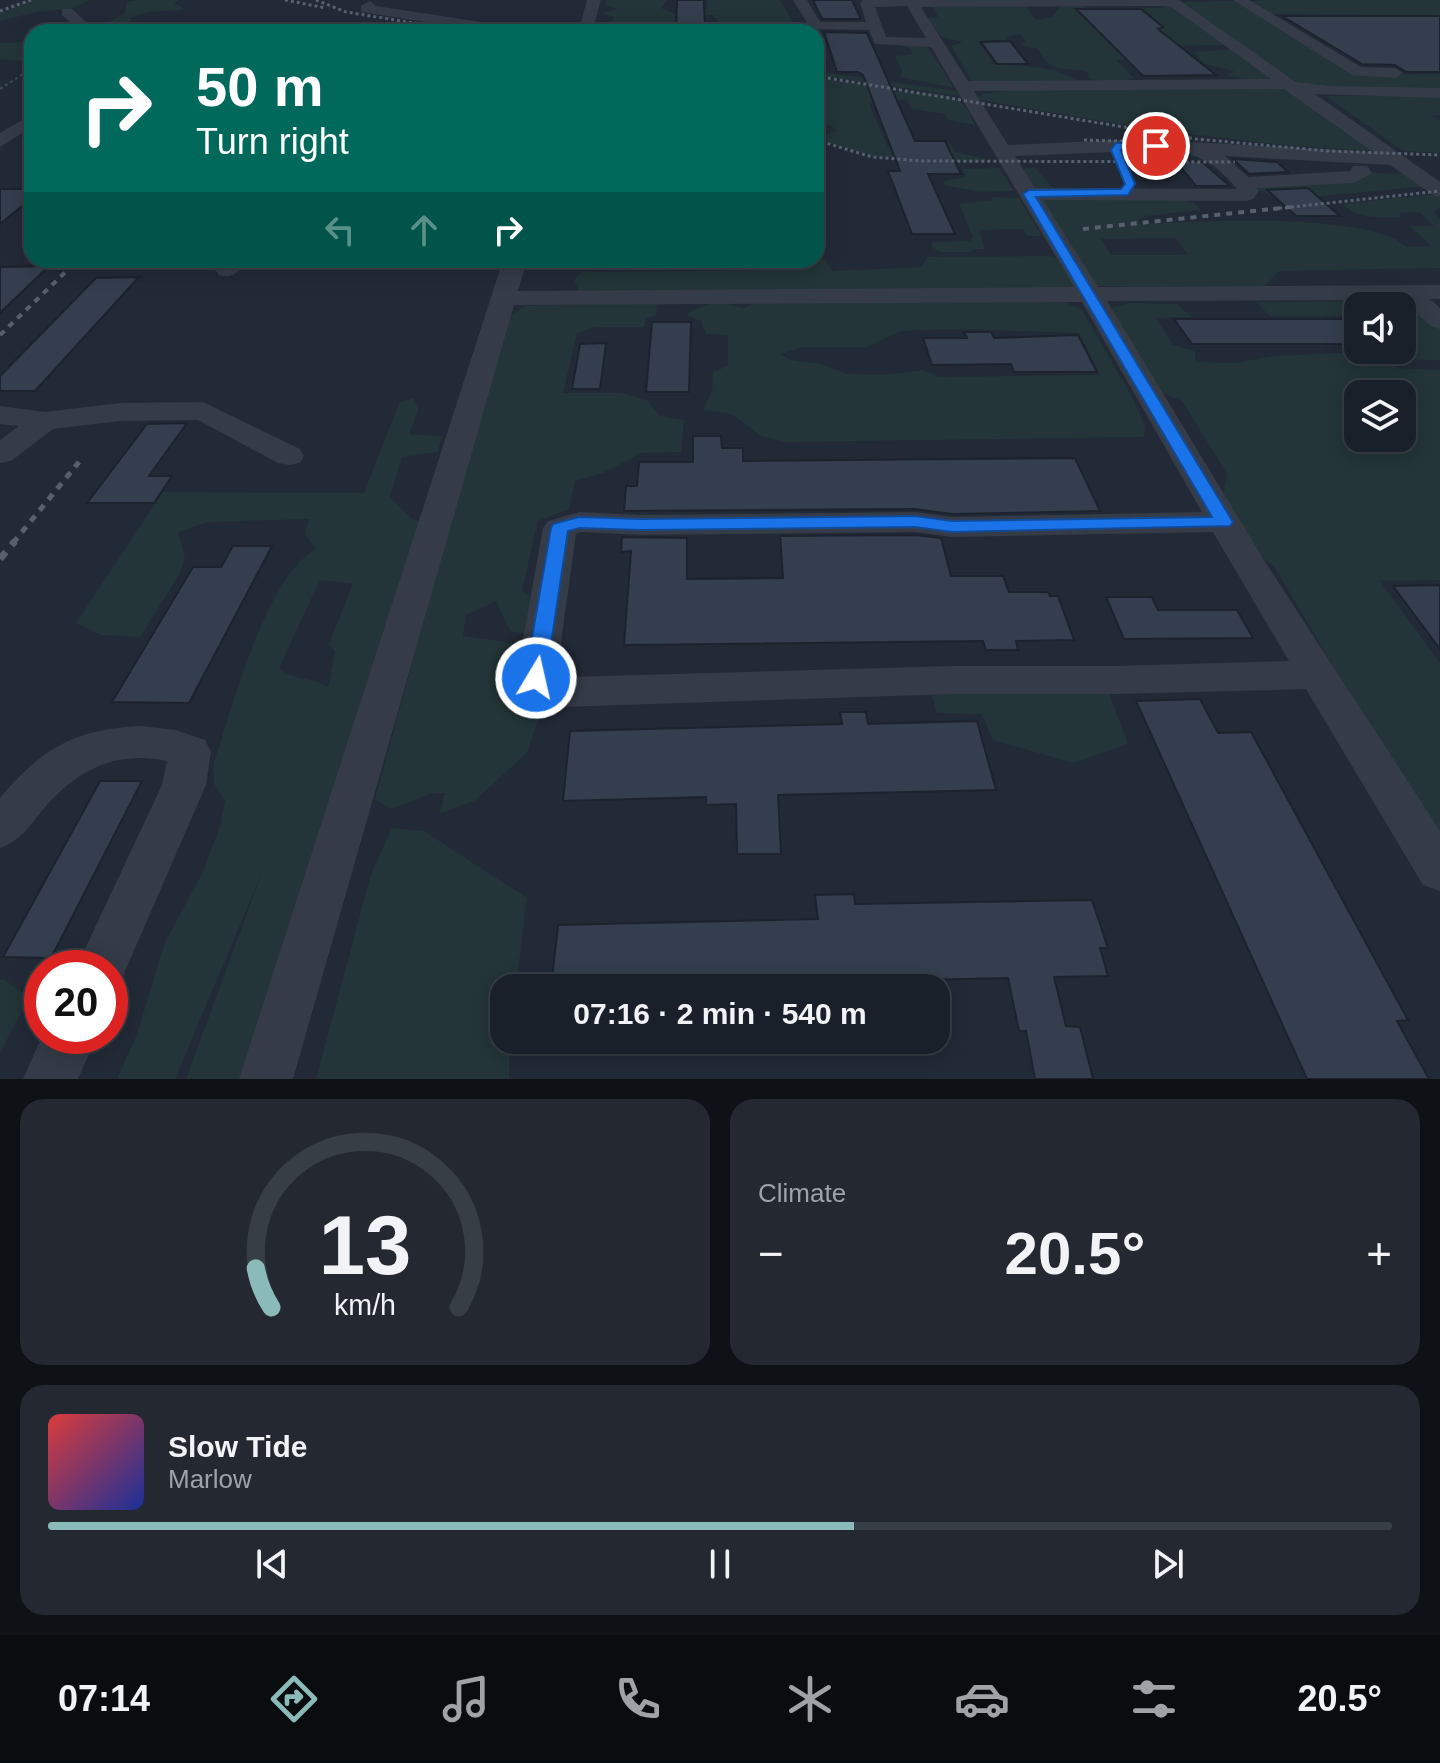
<!DOCTYPE html>
<meta charset="utf-8">
<style>
body{margin:0;font-family:Helvetica,sans-serif;background:#232831;color:#f1f3f6;height:100vh;display:flex;flex-direction:column;font-size:30px;white-space:nowrap}
*{box-sizing:border-box;margin:0}
p{font-size:26px;color:#9fa3a8}
.icon{flex:none;width:44px;height:44px;fill:none;stroke:currentColor;stroke-width:2;stroke-linecap:round;stroke-linejoin:round}
.map{position:relative;height:1079px;overflow:hidden}
.drawer{display:flex;flex-direction:column;gap:20px;padding:20px;background:#0e1217;flex:1}
.drawer>*{flex:none}
.hud{position:absolute;left:24px;top:24px;width:800px;height:244px;border-radius:24px;box-shadow:0 4px 20px #0003,0 0 0 2px #383e46;background:#00695c;color:#fff;overflow:hidden}
.buttons{position:absolute;left:1344px;top:292px;display:grid;gap:16px}
.buttons a{display:grid;place-items:center;width:72px;height:72px;border-radius:16px;background:#1a2029;box-shadow:0 4px 20px #0003,0 0 0 2px #383e46;font-size:40px}
.speed{position:absolute;left:24px;top:950px;display:flex;gap:16px;font-size:40px;font-weight:700;text-align:center}
.speed>*{display:grid;place-content:center;width:104px;height:104px;border-radius:50%;background:#1a2029;box-shadow:0 4px 20px #0003,0 0 0 2px #383e46;line-height:1}
.speed .limit{border:12px solid #d22;background:#fff;color:#111}
.pin{position:absolute;display:grid;place-items:center;width:68px;height:68px;color:#fff;margin:-34px;border:4px solid #fff;border-radius:50%;box-shadow:0 2px 8px #0007}
.me{position:absolute;width:88px;margin:-44px;rotate:9deg;stroke-linejoin:round;filter:drop-shadow(0 0 6px #0008)}
.turn{display:flex;align-items:center;gap:28px;height:168px;padding:0 40px;font-size:36px}
.turn .icon{width:104px;height:104px;stroke-width:2.5}
.turn b{display:block;font-size:56px;line-height:68px}
.lanes{display:flex;align-items:center;height:76px;padding:0 40px;background:#0003;justify-content:center;gap:40px;direction:ltr}
.lanes .off{opacity:.35}
.big{font-size:60px;font-weight:800;line-height:1.1}
.drawer .widget{flex:1;display:flex;flex-direction:column;justify-content:center;gap:12px;min-width:0;padding:0 28px;border-radius:24px;background:#232831}
.drawer .dial{align-items:center;gap:0}
.dial svg{height:208px;overflow:visible;fill:none;stroke:#383e46;stroke-width:7;stroke-linecap:round;text-anchor:middle}
.dial text{fill:#f1f3f6;stroke:none}
.song{display:flex;align-items:center;gap:24px}
.cover{width:96px;height:96px;border-radius:12px;background:linear-gradient(135deg,hsl(0 70% 55%),hsl(230 70% 35%))}
.played{height:8px;border-radius:4px;background:linear-gradient(90deg,#8bbbb9 60%,#383e46 60%)}
.keys{display:flex;justify-content:space-around;direction:ltr}
.heat{display:flex;justify-content:space-between;align-items:center;font-size:44px;direction:ltr}
.drawer .tiles{flex:1;display:grid;gap:20px;grid-template-columns:1fr 1fr}
.widget:last-child{grid-column:span 2}
.trip{position:absolute;left:490px;top:974px;width:460px;height:80px;border-radius:24px;background:#1a2029;box-shadow:0 4px 20px #0003,0 0 0 2px #383e46;font-weight:800;line-height:80px;text-align:center}
.tab-bar{display:flex;height:128px;justify-content:space-around;align-items:center;background:#0a0d10;color:#9fa3a8}
.tab-bar .icon{width:56px;height:56px}
.tab-bar .current{color:#8bbbb9}
.tab-bar b{font-size:36px;color:#f1f3f6}
.map>svg:first-child{display:block}
.green{fill:#233538;fill-rule:evenodd}
.building{fill:#343e4e;stroke:#1c232e;stroke-width:2}
.lines{fill:none;stroke-linecap:round;stroke-linejoin:round}
.path{stroke:#3c4f51;stroke-width:2;stroke-dasharray:3 3;stroke-linecap:butt}
.minor{fill:#353c48;fill-rule:evenodd}
.rail-far3{stroke:#57606f;stroke-width:3;stroke-dasharray:3 3;stroke-linecap:butt}
.rail-far2{stroke:#57606f;stroke-width:4;stroke-dasharray:6 6;stroke-linecap:butt}
.rail-far1{stroke:#57606f;stroke-width:5;stroke-dasharray:7 7;stroke-linecap:butt}
.rail{stroke:#57606f;stroke-width:7;stroke-dasharray:9 9;stroke-linecap:butt}
.route{fill:#1a73e8;stroke:#114b97;stroke-width:2}
</style>
<div class="map">
<svg width="1440" height="1079" viewBox="0 0 1440 1079">
<rect width="100%" height="100%" fill="#222a37"/>
<path class="green" d="M34,0H90L70,9L36,12L0,21V13Z
M139,0H180L174,3L185,9C163,13 152,8 130,18L132,20L128,25L106,28L110,21L124,14L127,2Z
M606,0H667L661,8L675,14L673,32H596L597,27L610,26L614,17L601,13L617,9L606,4Z
M708,0H780L799,32H717V20L713,15L698,16L682,9H707Z
M1269,0H1440V15L1269,14L1251,1Z
M1234,1L1367,75L1440,74V91L1359,90L1299,84L1179,2Z
M1161,3H1171L1230,45L1170,46L1150,59L1116,60L1134,78C1120,83 1105,81 1090,79L1086,71C1064,68 1050,73 1038,49L1021,45L1026,42L1021,34L1006,37L1007,40L978,41L994,65C1018,65 1060,66 1078,82L973,83L951,46L963,42L941,37L927,18L938,17L933,7L1025,6L1037,20L1051,17L1061,7L1071,5H1082L1091,10L1119,12L1115,8H1165Z
M22,42L32,45V62L0,59V43Z
M897,44L927,46L954,88L900,77L902,70L895,56L913,54L910,48Z
M1235,49L1270,74L1266,82L1226,76L1234,71L1204,64L1194,52Z
M816,58H821L827,73L957,91L959,96L816,75Z
M816,78L877,87L881,92C900,92 940,91 956,99C965,104 971,116 975,125L948,120L945,114L912,109L907,100L892,99L869,104L888,147L949,143L955,152L986,159L985,162L872,156L816,139L837,130L828,124L816,125Z
M1285,86L1375,151C1240,145 1108,123 976,99L982,94L1030,88Z
M1326,96H1440V115L1432,116L1440,121V153L1403,151Z
M999,168L1014,191L980,192L944,185V181L966,177L963,169Z
M1035,168L1060,195L1181,200L1195,203L1200,210L1146,216L1138,220L1142,225C1194,220 1370,212 1407,247L1432,246L1409,226H1434L1419,212L1399,213L1402,217C1382,218 1356,219 1343,204L1436,194L1440,198V208L1433,212L1440,218V268L1279,271L1263,287L1094,286L1019,169ZM1176,238L1188,255H1111L1101,239Z
M1368,173L1410,174L1428,186L1280,200L1254,187Z
M993,197L1019,198L1042,236H1028L1022,229L979,230L985,249H974L971,252H940L931,247L933,242L970,241L973,237L959,204L992,200Z
M816,256L825,260L832,271L922,267L927,257L1048,256L1058,259L1078,289L579,291L574,280L582,272L766,270V260H816Z
M714,301L744,308L755,302L1062,301L1082,310L1132,397L1145,426L1144,437L786,442L761,436L732,414L703,410L712,391L713,373L728,365V335L706,334L701,321L685,315ZM949,329L1079,333L1100,375L939,377L923,370L884,375L848,374L820,364L791,360L781,354L804,347H867L900,331Z
M1396,301L1415,305L1440,327V360L1389,359L1397,368L1440,370V580L1380,581L1440,663V847L1274,566L1253,552L1222,500L1227,474L1182,401L1158,391L1110,308L1130,303L1177,304L1192,317L1156,318L1173,345L1195,351V362L1234,363L1274,356L1402,350V306H1358V316H1270L1256,302ZM1358,394H1402V438H1358Z
M657,302L656,315L646,319L644,327H594L577,333L563,393H622L647,400L660,416L684,420L681,452L642,453L603,473L575,481L569,509L538,521L522,591L538,603L529,635L510,631L496,601L466,615L463,636L528,645L522,683L541,711L527,753L474,801L440,813L445,793H433L390,809L375,799L506,319L525,306Z
M413,398L419,408L409,434L442,436L438,452L402,457L390,497L412,519L424,523L250,1079H186L263,870L175,1079H117L137,1034L165,942L203,872L221,823L225,800L214,784L213,765C232,710 265,577 316,549L305,534L309,519L208,522L178,532L185,558L179,575L140,637L101,635L76,623L163,492L364,493L399,403ZM320,580L353,584L329,644L335,652L328,687C313,677 292,680 279,668Z
M953,689L1108,691L1128,744L1073,763L993,740L982,714L937,713L932,696Z
M392,828L424,831L527,898L516,988H504V1040H509V1079H316L371,874Z
M3,979L29,997L0,1053V980Z"/>
<path class="building" d="M677,0H704L705,32H676Z
M813,0H852L861,19H822Z
M1076,9H1141L1163,27L1158,29L1216,75L1143,76Z
M1282,16H1440V72H1406L1395,65L1362,64Z
M824,32L867,33L915,141H945L961,174H928L955,234H912L888,171H900L863,75L858,72H837Z
M1010,41L1028,64H997L981,42Z
M1174,159L1202,162L1230,186H1196Z
M1233,159L1277,162L1288,172L1249,174Z
M1308,188L1340,216H1296L1267,190Z
M0,189H32V198L0,224Z
M49,266L0,313V267Z
M139,277L35,391H0V376L96,278Z
M1174,319H1350L1358,327V344H1192Z
M652,322H691L689,392H646Z
M964,332H991L994,338L1078,335L1097,372H1014L1011,364L932,365L923,338H967Z
M606,343L600,389H572L580,344Z
M187,423L149,476H172L154,503H87L147,424Z
M693,436H721L722,448H743V461L1075,458L1100,511L952,514L915,509L624,511L626,486H637L639,462H693Z
M915,535L941,538L951,576H1003L1009,592H1048L1050,596H1058L1074,640L1016,641L1018,650H986L983,641L624,645L631,551L621,552L622,537L687,538V579L783,578L780,536Z
M233,546H272L189,703L112,702L193,567H221Z
M1440,585V649L1393,586Z
M1106,597H1152L1158,610H1237L1253,638L1124,639Z
M1200,699L1218,733L1251,732L1408,1020L1397,1021L1429,1079H1307L1136,701Z
M840,712H866L868,724L977,721L996,790L778,795L781,854H737L736,804L706,805V797L563,801L570,731L842,724Z
M100,781H142L51,958L3,957Z
M854,894L855,904L1092,900L1108,948H1100L1108,976L1054,977L1066,1026L1080,1027L1093,1079H1035L1026,1031H1019L1008,978L829,982L830,988H551L558,925L818,919L815,895Z"/>
<g class="lines">
<path class="path" d="M0,89L32,68"/>
<path class="minor" d="M587,0H601L592,32H578Z
M793,0H807L820,22H866L860,3L863,0H1179L1296,82L1329,86L1440,88V98L1315,94L1440,182V197L1433,195L1390,165L1225,156L1248,177L1350,171L1353,166H1367L1372,173L1354,183L1257,188L1259,191L1253,199L1246,201L1043,200L1098,287L1440,285V299H1430L1440,308V329L1431,326L1401,300L1107,301L1264,560L1440,831V891L1423,885L1306,689L1115,694H953L562,707L522,688L516,678L543,528L548,521L579,512L641,515L915,512L952,517L1202,512L1082,302L514,305L293,1079H239L503,260H527L518,291L1074,287L931,47L875,44L869,30L811,29ZM907,6L926,38L886,37L875,7ZM1170,6L1271,79L968,81L921,7ZM1284,89L1373,152L1137,139L1008,145L974,91ZM1137,151C1186,153 1203,148 1237,189L1035,188L1015,156ZM581,532L641,535L915,532L952,537L1213,532L1289,661L1115,666H953L568,677L557,671L576,534Z
M1233,0H1249L1361,67L1395,68L1403,73L1395,78L1352,75Z
M370,1L376,6L519,28L526,32H491L361,12V6Z
M62,9H72L97,32H81L62,15Z
M32,114V127L0,147V133Z
M223,260H247C238,272 234,279 219,275L215,270Z
M203,402L300,449L304,456L300,463L289,465L278,463L198,420L120,421L53,429L11,461L0,463V440L19,426L0,424V406L45,412L120,403Z
M141,726L175,730L205,740L211,752L206,785L119,985L110,988V968H76L162,785L167,761C114,750 74,771 41,812C28,828 20,841 0,848V798C42,748 75,729 141,726Z
M42,1036H97L78,1079H23Z"/>
<path class="rail-far3" d="M285,0L326,8
M316,0L346,12L470,32
M0,11L31,0
M816,76L1196,139L1329,151L1440,155
M816,140L872,157L920,161L1235,162
M1084,140L1156,142
M1273,209L1440,191"/>
<path class="rail-far2" d="M1083,229L1291,207
M0,335L78,260"/>
<path class="rail-far1" d="M13,543L79,462"/>
<path class="rail" d="M0,559L15,541"/>
</g>
<path class="route" d="M1116,143H1156L1161,146L1156,149L1121,150L1135,184L1128,195L1036,197L1233,522L1230,526L952,532L915,527L641,530L580,528L568,531L546,678L543,683H528L525,678L551,528L553,524L579,517L641,519L915,516L952,521L1212,517L1023,194L1029,190L1121,189L1125,184L1111,150Z"/>
</svg>
<div class="buttons">
<a><svg class="icon" aria-label="sound" viewBox="0 0 24 24"><path d="M4 9h4l5-4v14l-5-4H4zM17 9q2 3 0 6"/></svg></a>
<a><svg class="icon" aria-label="layers" viewBox="0 0 24 24"><path d="M12 4l9 5-9 5-9-5zM3 14l9 5 9-5"/></svg></a>
</div>
<div class="speed"><div class="limit">20</div></div>
<div class="pin" style="left:1156px;top:146px;background:#d93025"><svg class="icon" aria-label="arrive" viewBox="0 0 24 24"><path d="M6 21V4h12l-3 4 3 4H6"/></svg></div>
<svg class="me" style="left:536px;top:678px" viewBox="-20 -20 40 40"><circle r="17" fill="#1a73e8" stroke="#fff" stroke-width="3"/><path d="M0-11L8 9 0 5-8 9z" fill="#fff"/></svg>
<div class="trip">07:16 · 2 min · 540 m</div>
<div class="hud">
<div class="turn"><svg class="icon" aria-label="right" viewBox="0 0 24 24"><path d="M7 20v-9h11M14 6l5 5-5 5"/></svg><div><b>50 m</b>Turn right</div></div>
<div class="lanes"><svg class="icon off" aria-label="left" viewBox="0 0 24 24"><path d="M17 20v-9H6M10 6l-5 5 5 5"/></svg><svg class="icon off" aria-label="ahead" viewBox="0 0 24 24"><path d="M12 20V5M6 11l6-6 6 6"/></svg><svg class="icon" aria-label="right" viewBox="0 0 24 24"><path d="M7 20v-9h11M14 6l5 5-5 5"/></svg></div>
</div>
</div>
<section class="drawer">
<div class="tiles">
<div class="widget dial"><svg viewBox="0 0 100 80">
<path d="M14 69A42 42 0 1 1 86 69"/>
<path d="M14 69A42 42 0 0 1 8 54" stroke="#8bbbb9"/>
<text x="50" y="56" font-size="32" font-weight="700">13</text>
<text x="50" y="72" font-size="11">km/h</text>
</svg></div>
<div class="widget"><p>Climate</p>
<div class="heat"><a>−</a><b class="big">20.5°</b><a>+</a></div>
</div>
<div class="widget">
<div class="song"><i class="cover"></i><div><b>Slow Tide</b><p>Marlow</p></div></div>
<div class="played"></div>
<div class="keys"><svg class="icon" aria-label="previous" viewBox="0 0 24 24"><path d="M18 5L8 12l10 7zM5 5v14"/></svg><svg class="icon" aria-label="pause" viewBox="0 0 24 24"><path d="M8 5v14M16 5v14"/></svg><svg class="icon" aria-label="next" viewBox="0 0 24 24"><path d="M6 5l10 7-10 7zM19 5v14"/></svg></div>
</div>
</div>
</section>
<nav class="tab-bar">
<b>07:14</b>
<svg class="icon current" aria-label="directions" viewBox="0 0 24 24"><path d="M12 3l9 9-9 9-9-9zM9 14v-3h6M13 9l2 2-2 2"/></svg>
<svg class="icon" aria-label="music" viewBox="0 0 24 24"><path d="M9 18V5l10-2v13"/><circle cx="6" cy="18" r="3"/><circle cx="16" cy="16" r="3"/></svg>
<svg class="icon" aria-label="phone" viewBox="0 0 24 24"><path d="M5 4h4l2 5-3 2q2 4 5 5l2-3 5 2v4C11 20 4 13 5 4z"/></svg>
<svg class="icon" aria-label="climate" viewBox="0 0 24 24"><path d="M12 3v18M4 7l16 10M4 17L20 7"/></svg>
<svg class="icon" aria-label="car" viewBox="0 0 24 24"><path d="M5 17H2v-5l4-1 3-4h7l3 4 3 1v5h-3M9 17h6M6 11h13"/><circle cx="7" cy="17" r="2"/><circle cx="17" cy="17" r="2"/></svg>
<svg class="icon" aria-label="filters" viewBox="0 0 24 24"><path d="M4 7h16M4 17h16"/><circle cx="9" cy="7" r="2"/><circle cx="15" cy="17" r="2"/></svg>
<b>20.5°</b>
</nav>
